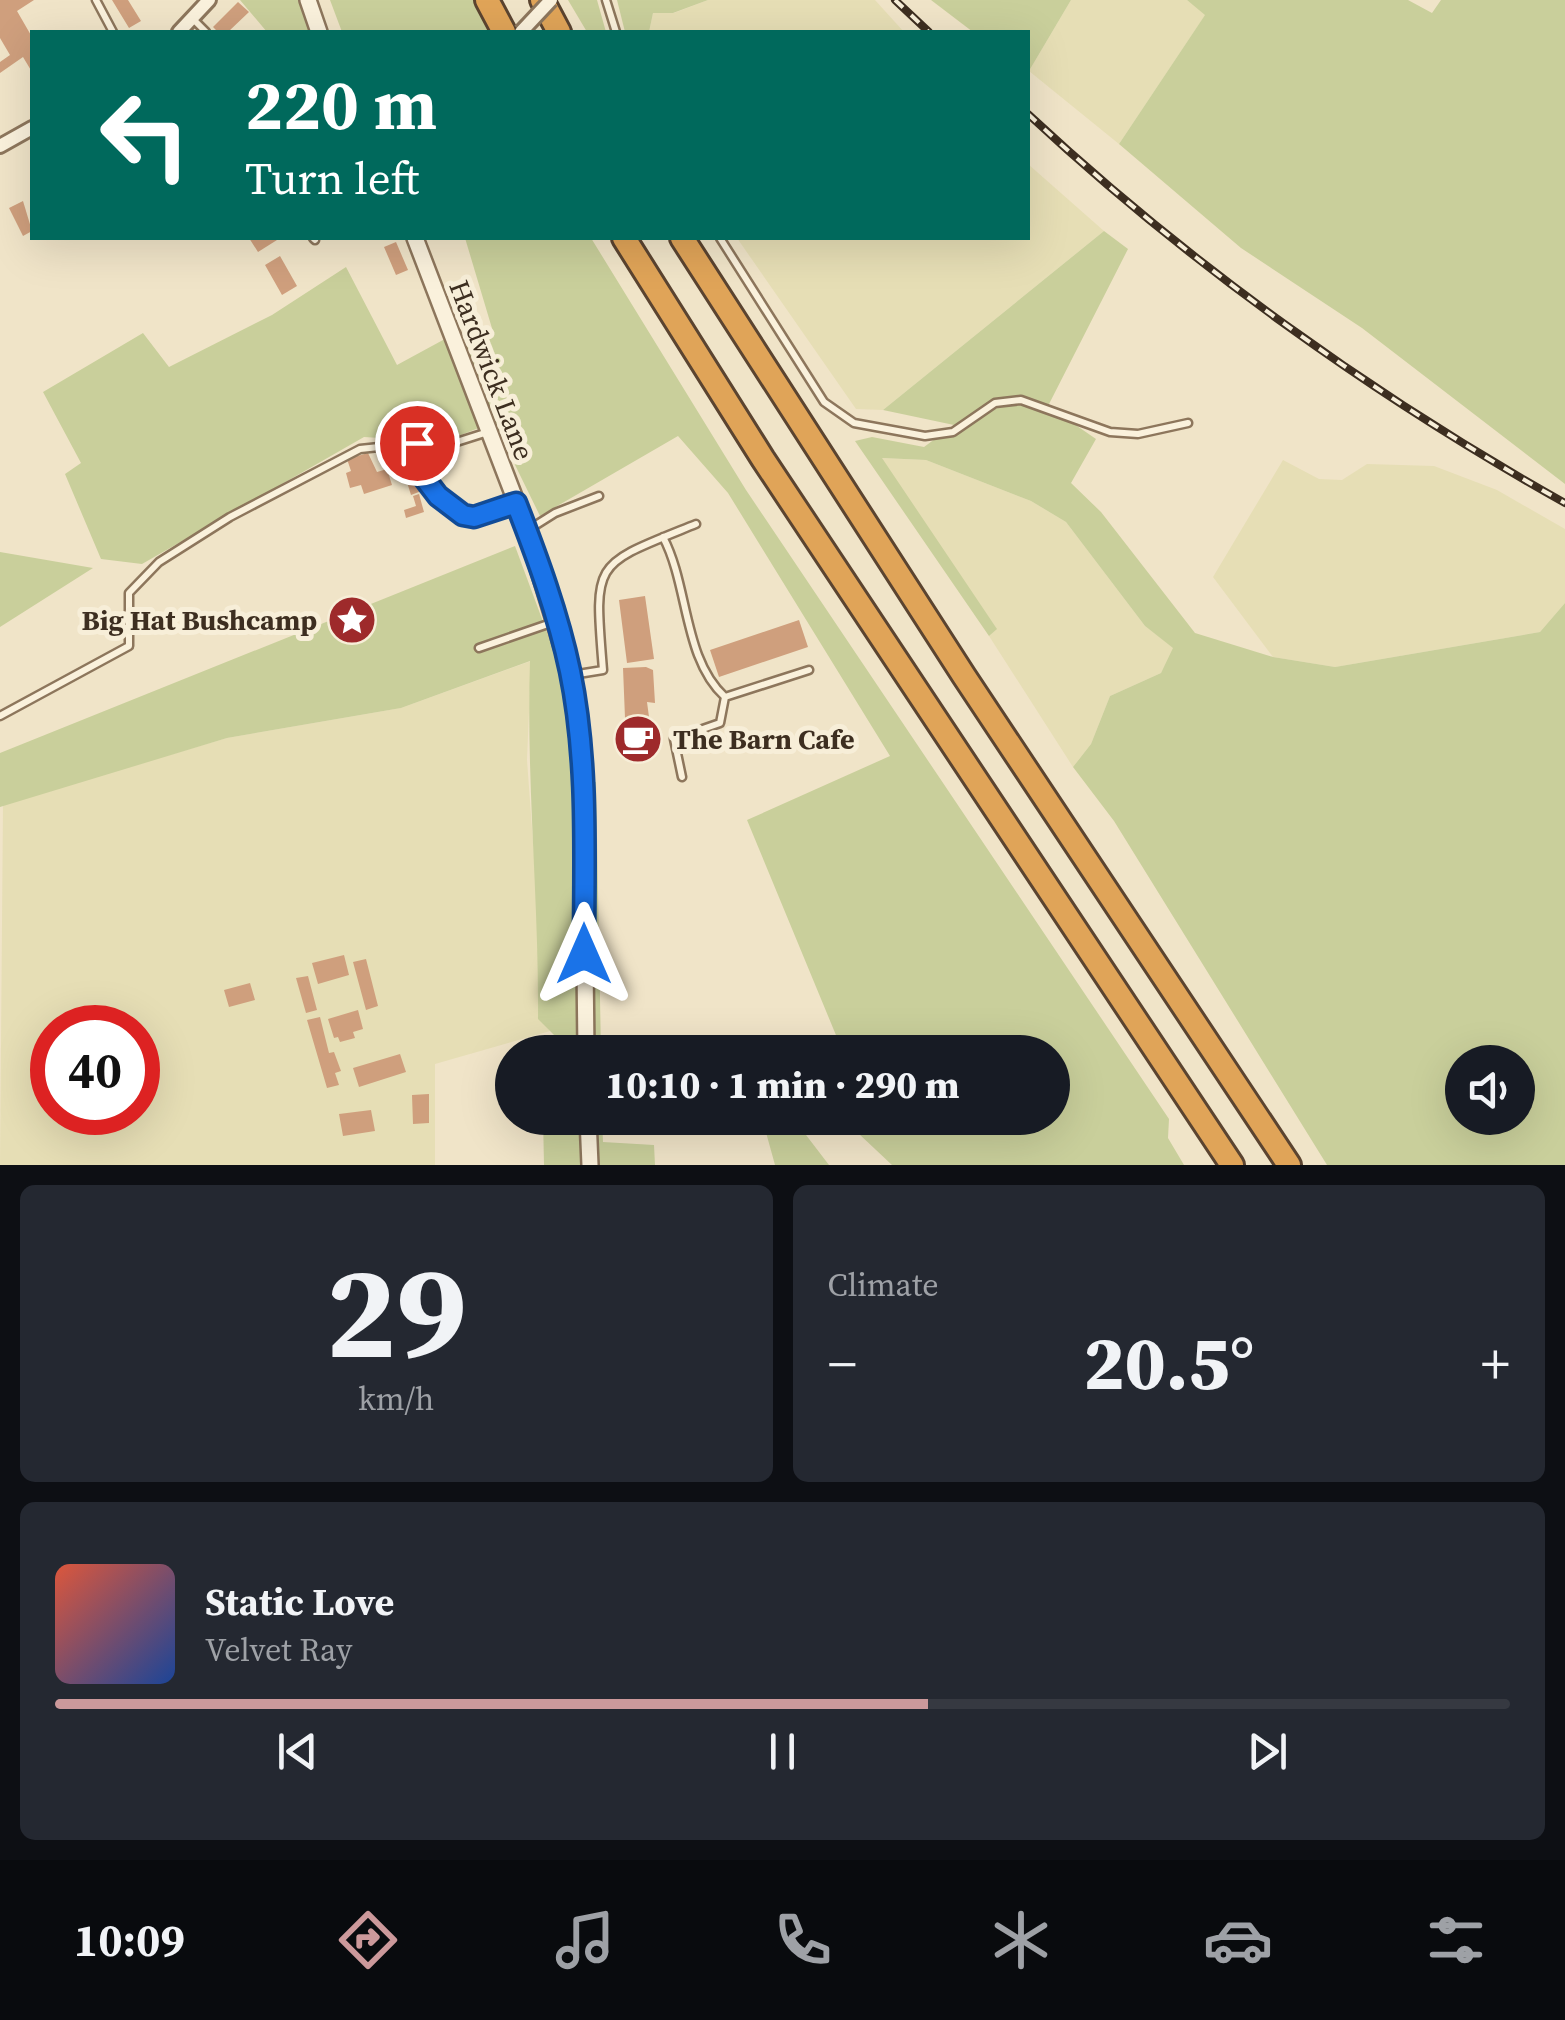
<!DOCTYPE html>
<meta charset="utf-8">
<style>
body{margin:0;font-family:"Source Serif 4",serif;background:#242831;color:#f1f3f6;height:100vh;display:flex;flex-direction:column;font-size:38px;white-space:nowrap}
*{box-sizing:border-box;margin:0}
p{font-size:32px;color:#9ea1a6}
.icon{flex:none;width:55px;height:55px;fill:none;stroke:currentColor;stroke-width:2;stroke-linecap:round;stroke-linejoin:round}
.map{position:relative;height:1165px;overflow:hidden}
.drawer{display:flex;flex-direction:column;gap:20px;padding:20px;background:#0d0f14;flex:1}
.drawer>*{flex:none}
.guide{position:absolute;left:30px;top:30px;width:1000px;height:210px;border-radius:0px;box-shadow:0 10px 40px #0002;background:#00695c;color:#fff;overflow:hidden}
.tools{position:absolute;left:1445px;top:1045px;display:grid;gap:20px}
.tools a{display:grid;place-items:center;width:90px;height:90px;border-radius:50%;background:#171b24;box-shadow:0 10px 40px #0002;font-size:50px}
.speed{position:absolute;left:30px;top:1005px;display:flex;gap:20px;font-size:50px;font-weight:700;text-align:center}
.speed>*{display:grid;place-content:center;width:130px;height:130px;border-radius:50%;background:#171b24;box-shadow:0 10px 40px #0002;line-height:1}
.speed .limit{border:15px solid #d22;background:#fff;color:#111}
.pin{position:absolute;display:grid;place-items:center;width:85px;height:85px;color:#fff;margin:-42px;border:5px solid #fff;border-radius:50%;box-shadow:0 2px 10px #0007}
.me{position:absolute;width:110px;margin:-55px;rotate:0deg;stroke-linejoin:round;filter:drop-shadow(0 0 8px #0008)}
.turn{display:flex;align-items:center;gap:35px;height:210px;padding:0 50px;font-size:45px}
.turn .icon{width:130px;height:130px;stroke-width:2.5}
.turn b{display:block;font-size:70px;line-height:85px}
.big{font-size:75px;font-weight:800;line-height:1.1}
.drawer .widget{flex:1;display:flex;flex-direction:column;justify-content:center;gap:15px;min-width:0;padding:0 35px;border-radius:15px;background:#242831}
.drawer .dial{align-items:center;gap:0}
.dial b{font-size:130px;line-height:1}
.song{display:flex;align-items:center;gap:30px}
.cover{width:120px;height:120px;border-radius:15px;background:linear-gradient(135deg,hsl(10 70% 55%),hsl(220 70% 35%))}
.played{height:10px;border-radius:5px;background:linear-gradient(90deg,#cc999b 60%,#363941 60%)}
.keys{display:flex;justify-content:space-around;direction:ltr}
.heat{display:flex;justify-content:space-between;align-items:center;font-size:55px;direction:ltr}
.drawer .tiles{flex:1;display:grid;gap:20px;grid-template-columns:1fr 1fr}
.widget:last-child{grid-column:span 2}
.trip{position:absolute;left:495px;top:1035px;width:575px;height:100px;border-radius:50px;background:#171b24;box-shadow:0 10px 40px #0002;font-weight:800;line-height:100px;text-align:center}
.tab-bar{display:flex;height:160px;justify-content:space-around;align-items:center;background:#090b0e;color:#9ea1a6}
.tab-bar .icon{width:70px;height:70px}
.tab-bar .current{color:#cc999b}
.tab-bar b{font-size:45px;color:#f1f3f6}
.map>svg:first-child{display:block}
.farmland{fill:#e6deb5;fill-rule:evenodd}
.green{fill:#c9cf9b;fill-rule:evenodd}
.building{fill:#cf9f7d}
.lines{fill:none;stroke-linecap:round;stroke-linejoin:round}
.service-casing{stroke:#8d765c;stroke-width:11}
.minor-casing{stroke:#8d765c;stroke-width:18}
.tertiary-casing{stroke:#8d765c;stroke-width:20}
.motorway-casing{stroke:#5b4430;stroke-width:28}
.service{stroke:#faf1dc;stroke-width:6}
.minor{stroke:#faf1dc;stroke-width:12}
.tertiary{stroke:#faf1dc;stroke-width:15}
.motorway{stroke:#e0a458;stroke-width:22}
.rail-casing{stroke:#3d2e20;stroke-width:8}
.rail{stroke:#f7eed8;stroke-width:4;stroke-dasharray:11;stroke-linecap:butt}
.minor-bridge-casing{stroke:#8d765c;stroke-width:18;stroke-linecap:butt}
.minor-bridge{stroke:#faf1dc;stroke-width:12}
.route-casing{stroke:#114b97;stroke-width:25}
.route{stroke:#1a73e8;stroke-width:18}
.labels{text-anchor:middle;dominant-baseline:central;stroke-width:10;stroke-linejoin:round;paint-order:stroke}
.street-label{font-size:28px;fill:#3d2e20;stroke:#f7eed8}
.poi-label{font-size:28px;font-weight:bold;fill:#3d2e20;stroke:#f7eed8;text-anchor:end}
</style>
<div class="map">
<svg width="1565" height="1165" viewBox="0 0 1565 1165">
<rect width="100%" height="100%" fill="#f0e4c8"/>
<path class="farmland" d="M708,0H875L904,32H649L653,13H674Z
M1071,0H1187L1206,14L1119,144L1029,71Z
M1028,164L1104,231L883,410L856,409L737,238H1028Z
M880,458L926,460L1031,501L1066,522L1145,626L1174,648L1161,673L1110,696L1091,744L1073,767L989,636L996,628Z
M1283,460L1319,479L1342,480L1367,464L1434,466L1497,490L1565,529V603L1540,632L1335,667L1273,657L1213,577Z
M531,661L527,760L539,924V1019L550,1031L435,1064V1165H0L3,804L227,738L401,708ZM52,1028H138V1112H52Z"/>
<path class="green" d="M240,0H298L310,32H267Z
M330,0H475L490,32H342Z
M568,0H597L606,32H587Z
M617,0H708L673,13H653L649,32H625Z
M931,0H1071L1029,71L1028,32H973Z
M1187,0H1408L1432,13L1441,0H1565V484L1362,328L1241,248L1119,144L1205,15Z
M1104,231L1128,249L1048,406L1096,439L1071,483L1101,512L1195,633L1273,657L1335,667L1540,632L1565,603V1165H1327L1114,821L1073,767L1091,744L1110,696L1161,673L1173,648L1145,626L1066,522L1031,501L926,460L882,458L997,629L989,636L855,441L872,437L924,447L954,425L883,410ZM1462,1062H1518V1118H1462Z
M465,238H591L746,490L1169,1119L1168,1138L1184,1165H892L842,1118H1052V1052H825L838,1040L747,820L890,756L728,493L678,436L540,516L494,422L443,442L364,437L142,564L101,559L65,474L81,463L43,392L143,333L169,367L272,315L346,267L397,365L443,340L467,345L494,335Z
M515,546L555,654L566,652L584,782H596L601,1052H554L560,1041L538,1019C539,899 526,781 530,661L401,708L227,738L0,807V753Z
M0,552L93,568L0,627Z
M543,1118H602L603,1142L654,1145L655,1165H544Z
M762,1118H793L829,1165H775Z"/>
<path class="building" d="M0,0H34L17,11L32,37V72L23,57L0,73V62L10,55L0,38Z
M112,0H128L141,21L129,28Z
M238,2L249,12L228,32H218L213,27Z
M23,201L32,231L23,236L9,208Z
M249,238H276L277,240L258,252Z
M396,242L408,270L396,275L384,247Z
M280,256L297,286L282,295L265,265Z
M368,453L377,472L387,469L392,485L364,494L361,485L350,488L346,473L351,471L347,459Z
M419,475L424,490L411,495L406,479Z
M419,494L424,512L406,518L404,510L416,506L413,496Z
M645,596L654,659L627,663L619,600Z
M799,620L808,647L719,677L710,650Z
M646,667L653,670L655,703L647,702L649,717L625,718L623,668Z
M648,721L652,754L627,755L625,723Z
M344,955L349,975L318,984L312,963Z
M366,959L378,1006L366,1010L353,962Z
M308,976L317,1010L306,1013L296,978Z
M250,983L255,1000L229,1007L224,990Z
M358,1010L363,1029L353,1032L355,1038L340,1042L338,1037L334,1038L328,1019Z
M320,1017L329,1053L334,1052L341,1071L335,1073L339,1085L327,1088L307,1020Z
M400,1054L406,1072L359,1087L353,1068Z
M429,1094V1123L413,1124L412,1095Z
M371,1110L375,1131L343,1136L339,1114Z"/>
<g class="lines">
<g class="service-casing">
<path id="service" d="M96,0L113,32
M606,0L616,32
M193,19L206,32
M313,238L315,240
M720,238L824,402L854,423L925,436L953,432L995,403L1021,400L1110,432L1138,434L1188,423
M425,452L488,432
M528,530L555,513L599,496
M663,537C689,586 683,659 725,697L809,670
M479,648L551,623
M572,675L603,670C594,559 592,566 696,524
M0,716L129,646V593L159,562L230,517L360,449L417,443L425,452L422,475L428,484L463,515L474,517L515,503
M682,777L674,739L720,723L725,697
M585,954L600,952"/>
</g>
<g class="minor-casing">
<path id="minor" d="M179,32L209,0
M0,146L32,128"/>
</g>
<g class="tertiary-casing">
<path id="tertiary" d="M308,0L319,32
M415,238L525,525L571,676L583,782L586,1052
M588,1118L590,1165"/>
</g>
<g class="motorway-casing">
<path id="motorway" d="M487,0L504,32
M542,0L559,32
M624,238L763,459L1232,1165
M682,238L964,676L1289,1165"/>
</g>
<use href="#service" class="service"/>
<use href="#minor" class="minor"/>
<use href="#tertiary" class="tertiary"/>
<use href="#motorway" class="motorway"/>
<g class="rail-casing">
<path id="rail" d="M895,0L929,32
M1028,114C1188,263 1374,396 1565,503"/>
</g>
<use href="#rail" class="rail"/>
<g class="minor-bridge-casing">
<path id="minor-bridge" d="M521,32L551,0"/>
</g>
<use href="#minor-bridge" class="minor-bridge"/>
</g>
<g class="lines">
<g class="route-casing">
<path id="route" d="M417,443L425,452L422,475L438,496L463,515L474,517L516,503C537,557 558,614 570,671C589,763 584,860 584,954"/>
</g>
<use href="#route" class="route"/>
</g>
<defs>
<g id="sight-disc" transform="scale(2.5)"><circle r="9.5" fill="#9e2a2b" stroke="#f7eed8"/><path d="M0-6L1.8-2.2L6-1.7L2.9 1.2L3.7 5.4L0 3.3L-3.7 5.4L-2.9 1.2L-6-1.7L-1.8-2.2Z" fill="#fff"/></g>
<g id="cafe-disc" transform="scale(2.5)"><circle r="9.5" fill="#9e2a2b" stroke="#f7eed8"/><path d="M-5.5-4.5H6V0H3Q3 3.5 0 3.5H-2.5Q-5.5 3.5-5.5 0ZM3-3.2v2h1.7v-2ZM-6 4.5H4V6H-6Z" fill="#fff"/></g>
</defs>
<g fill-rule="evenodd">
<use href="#sight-disc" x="352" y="620"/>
<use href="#cafe-disc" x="638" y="739"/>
</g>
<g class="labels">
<g class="street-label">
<text transform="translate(492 370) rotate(69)">Hardwick Lane</text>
</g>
<g class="poi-label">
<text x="317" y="620">Big Hat Bushcamp</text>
<text x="673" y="739" text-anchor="start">The Barn Cafe</text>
</g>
</g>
</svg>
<div class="tools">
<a><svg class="icon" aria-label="sound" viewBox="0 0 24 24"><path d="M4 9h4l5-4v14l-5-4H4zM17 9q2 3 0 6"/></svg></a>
</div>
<div class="speed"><div class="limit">40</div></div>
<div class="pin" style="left:417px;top:443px;background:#d93025"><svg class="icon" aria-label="arrive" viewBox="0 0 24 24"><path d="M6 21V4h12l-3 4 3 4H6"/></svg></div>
<svg class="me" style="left:584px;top:954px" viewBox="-20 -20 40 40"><path d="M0-17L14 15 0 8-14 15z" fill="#1a73e8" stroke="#fff" stroke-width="4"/></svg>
<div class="trip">10:10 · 1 min · 290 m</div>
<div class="guide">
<div class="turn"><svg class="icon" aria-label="left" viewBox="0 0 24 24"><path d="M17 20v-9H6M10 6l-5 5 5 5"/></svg><div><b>220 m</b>Turn left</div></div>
</div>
</div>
<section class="drawer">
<div class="tiles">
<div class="widget dial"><b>29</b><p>km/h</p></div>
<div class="widget"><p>Climate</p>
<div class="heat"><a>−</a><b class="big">20.5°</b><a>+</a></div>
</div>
<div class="widget">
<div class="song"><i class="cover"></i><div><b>Static Love</b><p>Velvet Ray</p></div></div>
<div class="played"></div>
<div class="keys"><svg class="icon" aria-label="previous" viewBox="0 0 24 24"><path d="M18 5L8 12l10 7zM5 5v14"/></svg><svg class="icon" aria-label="pause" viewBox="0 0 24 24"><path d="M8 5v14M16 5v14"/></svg><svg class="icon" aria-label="next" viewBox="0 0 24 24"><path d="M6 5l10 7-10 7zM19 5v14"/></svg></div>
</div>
</div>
</section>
<nav class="tab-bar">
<b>10:09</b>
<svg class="icon current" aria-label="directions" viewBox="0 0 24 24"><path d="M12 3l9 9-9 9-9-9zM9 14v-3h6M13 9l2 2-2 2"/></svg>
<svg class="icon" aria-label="music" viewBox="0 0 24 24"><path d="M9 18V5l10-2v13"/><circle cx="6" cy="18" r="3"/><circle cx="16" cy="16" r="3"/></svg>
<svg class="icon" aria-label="phone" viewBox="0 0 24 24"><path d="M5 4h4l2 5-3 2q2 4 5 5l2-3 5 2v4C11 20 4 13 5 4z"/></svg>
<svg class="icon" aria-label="climate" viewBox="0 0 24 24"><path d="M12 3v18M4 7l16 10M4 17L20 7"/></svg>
<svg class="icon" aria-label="car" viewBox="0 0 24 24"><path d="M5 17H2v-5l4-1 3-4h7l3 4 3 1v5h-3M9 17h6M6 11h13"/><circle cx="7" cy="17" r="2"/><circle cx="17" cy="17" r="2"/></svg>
<svg class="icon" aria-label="filters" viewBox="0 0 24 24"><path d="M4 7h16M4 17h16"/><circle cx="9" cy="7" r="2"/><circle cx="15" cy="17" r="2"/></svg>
</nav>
